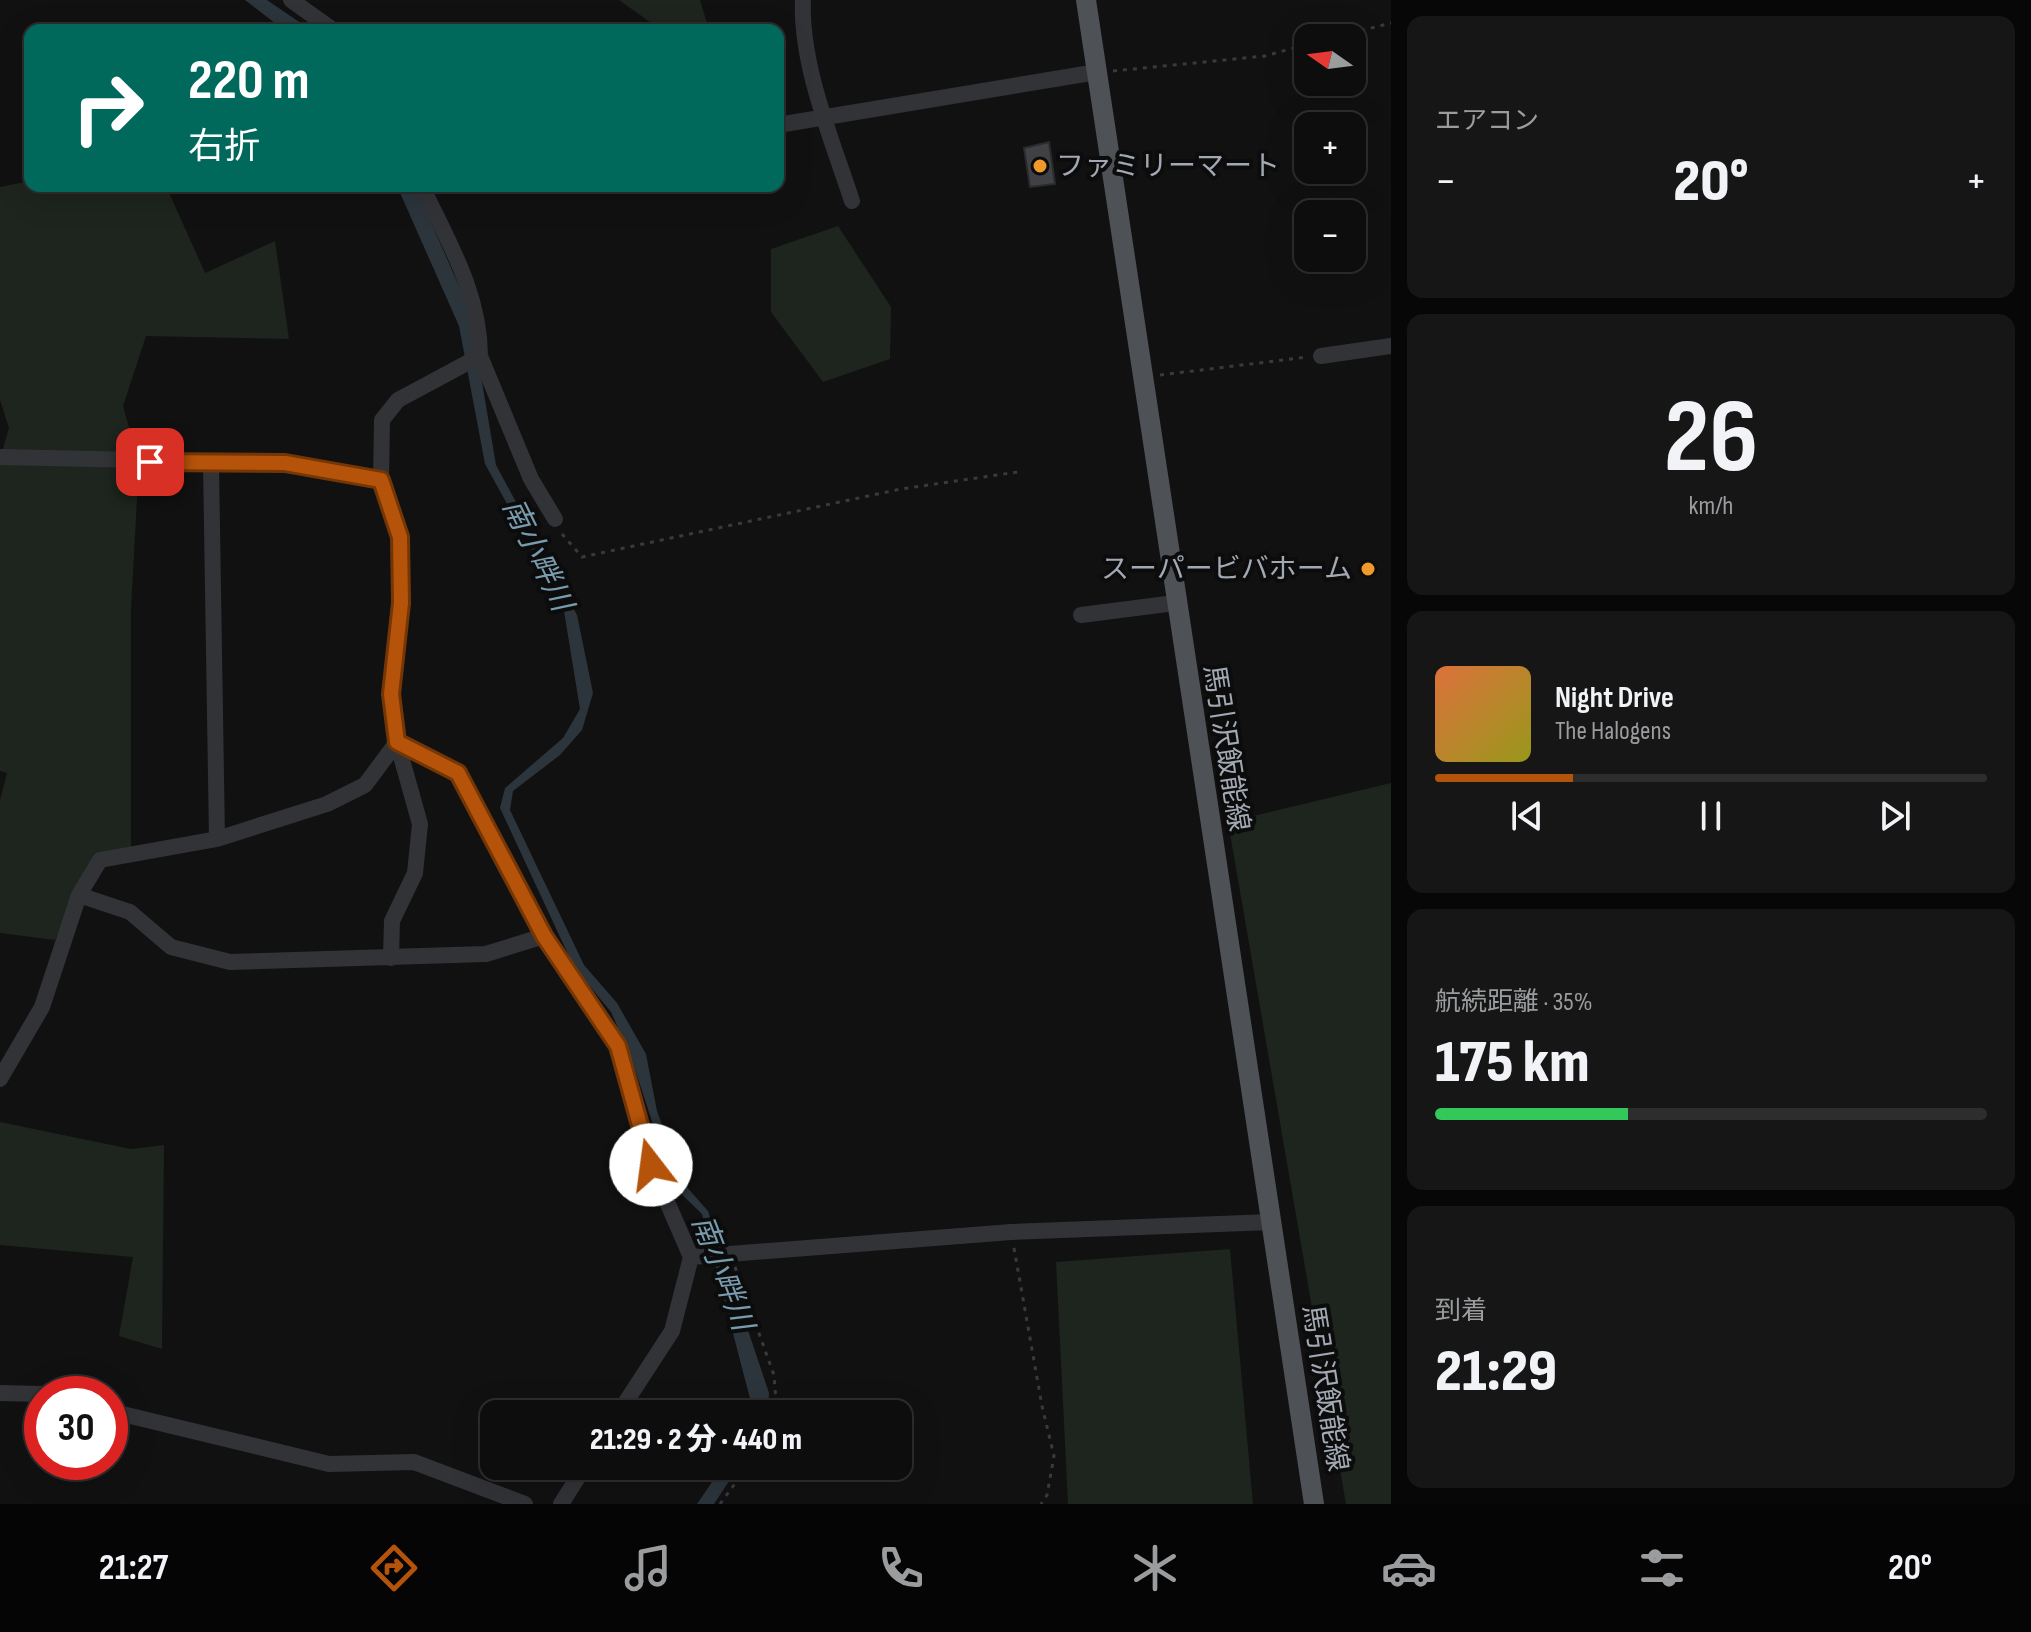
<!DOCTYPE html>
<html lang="ja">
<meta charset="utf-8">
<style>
body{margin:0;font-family:"Sofia Sans Condensed","Noto Sans JP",sans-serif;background:#161617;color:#f1f3f6;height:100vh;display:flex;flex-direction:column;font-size:30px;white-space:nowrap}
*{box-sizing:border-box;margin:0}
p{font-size:26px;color:#9a9c9e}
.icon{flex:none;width:44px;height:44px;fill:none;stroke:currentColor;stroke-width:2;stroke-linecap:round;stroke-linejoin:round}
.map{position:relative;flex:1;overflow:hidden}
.drawer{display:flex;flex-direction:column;gap:16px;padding:16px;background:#070708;width:640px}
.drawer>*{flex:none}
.hud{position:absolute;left:24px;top:24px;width:760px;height:168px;border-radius:16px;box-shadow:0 8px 32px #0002,0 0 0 2px #2d2d2e;background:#00695c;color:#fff;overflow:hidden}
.needle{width:52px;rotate:284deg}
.controls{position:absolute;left:1294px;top:24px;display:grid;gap:16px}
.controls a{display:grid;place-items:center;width:72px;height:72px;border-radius:16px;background:#0d0d0e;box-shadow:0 8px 32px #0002,0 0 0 2px #2d2d2e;font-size:40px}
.speed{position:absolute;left:24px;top:1376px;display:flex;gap:16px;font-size:40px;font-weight:700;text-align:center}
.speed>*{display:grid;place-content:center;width:104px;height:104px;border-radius:50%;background:#0d0d0e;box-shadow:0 8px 32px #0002,0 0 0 2px #2d2d2e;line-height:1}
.speed .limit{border:12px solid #d22;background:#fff;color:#111}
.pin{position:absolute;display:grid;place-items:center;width:68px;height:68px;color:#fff;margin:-34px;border-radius:16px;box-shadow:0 4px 12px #0006}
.me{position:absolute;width:88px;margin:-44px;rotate:345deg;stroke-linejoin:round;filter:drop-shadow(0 0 6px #0008)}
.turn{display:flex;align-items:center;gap:28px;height:168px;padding:0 32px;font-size:36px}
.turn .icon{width:104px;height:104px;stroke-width:2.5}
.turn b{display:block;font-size:56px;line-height:68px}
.big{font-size:60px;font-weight:800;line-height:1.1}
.drawer .card{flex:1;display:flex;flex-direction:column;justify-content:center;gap:12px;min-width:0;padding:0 28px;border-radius:16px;background:#161617}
.drawer .dial{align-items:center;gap:0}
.dial b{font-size:104px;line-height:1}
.song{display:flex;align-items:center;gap:24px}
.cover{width:96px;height:96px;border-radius:12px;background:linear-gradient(135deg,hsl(20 70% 55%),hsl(60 70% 35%))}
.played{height:8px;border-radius:4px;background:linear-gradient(90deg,#b45309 25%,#2d2d2e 25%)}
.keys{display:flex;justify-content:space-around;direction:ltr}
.heat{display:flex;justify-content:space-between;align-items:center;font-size:44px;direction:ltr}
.charge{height:12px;border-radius:6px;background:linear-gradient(90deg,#34c759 35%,#2d2d2e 0)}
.trip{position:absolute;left:480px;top:1400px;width:432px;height:80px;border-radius:16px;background:#0d0d0e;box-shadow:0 8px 32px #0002,0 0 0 2px #2d2d2e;font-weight:800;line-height:80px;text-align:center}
.menu{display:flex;height:128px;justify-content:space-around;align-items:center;background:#050506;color:#9a9c9e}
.menu .icon{width:56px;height:56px}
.menu .current{color:#b45309}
.menu b{font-size:36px;color:#f1f3f6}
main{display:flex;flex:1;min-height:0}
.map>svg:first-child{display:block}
.green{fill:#1d251e}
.water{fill:#2b353b}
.building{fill:#404145;stroke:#2b2b2e;stroke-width:2}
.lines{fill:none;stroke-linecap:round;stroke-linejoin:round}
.path{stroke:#383a3e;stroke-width:3;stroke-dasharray:4 6;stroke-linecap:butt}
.minor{stroke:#323337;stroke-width:16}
.major{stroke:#4e5156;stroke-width:20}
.route-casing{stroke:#753606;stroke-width:20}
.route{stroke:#b45309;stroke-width:14}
.poi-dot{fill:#ef982c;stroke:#0c0c0d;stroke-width:3}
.labels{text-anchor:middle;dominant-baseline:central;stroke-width:8;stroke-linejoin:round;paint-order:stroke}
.poi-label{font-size:28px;fill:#a2a9b3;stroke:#0c0c0d;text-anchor:start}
.street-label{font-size:28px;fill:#a2a9b3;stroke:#0c0c0d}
.water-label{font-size:30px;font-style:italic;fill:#799bae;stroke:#0c0c0d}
</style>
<main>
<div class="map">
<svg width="1391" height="1504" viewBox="0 0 1391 1504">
<rect width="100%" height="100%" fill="#111112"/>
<path class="green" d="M619,0H700L709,30H661Z
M30,181V186H166L205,273L275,241L289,339L146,336L123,406L139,463L131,608V847L95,857L55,940L0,933V800L7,773L0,771V459L9,428L0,400V187Z
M838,226L891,307L890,359L823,382L771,312V249Z
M1391,783V1504H1346L1228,822Z
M0,1122L131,1149L164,1145L162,1349L119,1336L133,1257L0,1245Z
M1230,1249L1253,1504H1068L1056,1262Z"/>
<path class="water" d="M245,0H267L311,30H284Z
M397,186H415L470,311L496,465L577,615L593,693L582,730L560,755L513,791L510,810L584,965L617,1003L646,1054L657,1111L684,1184L708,1211L769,1393L768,1414H754L702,1214L673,1186L632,1060L611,1012L574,967L500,808L505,788L563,738L580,709L563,605L485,464L459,326Z
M723,1466H739L714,1504H697Z"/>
<path class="building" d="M1049,142L1055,184L1030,187L1024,148Z"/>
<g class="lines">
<path class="path" d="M1332,38L1391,23
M1113,71L1265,56L1308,44
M1160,375L1308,357
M562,534L582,557L901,489L1018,472
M1014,1248L1042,1406L1054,1456L1047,1495L1041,1504
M735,1267L774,1375L777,1414
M720,1504L748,1466"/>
<path class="minor" d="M291,0L333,30
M803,0C800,64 832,140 852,201
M778,125L1097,72
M480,356L531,479L555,519
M1321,356L1391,346
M0,457L285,463L381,480
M211,464L217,839
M1081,615L1175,603
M397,742L458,773L544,936L611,1032L623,1061L651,1165L691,1257L672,1331L618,1414
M79,895L130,912L171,947L230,962L486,954L544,936
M391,958L392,921L415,873L420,824L397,742
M0,1079L42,1007L79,895L100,860L217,839L327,804L365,785L397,742L391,694L401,603L400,537L381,480L382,420L398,400L480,356C480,293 448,242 422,186
M691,1257L1011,1232L1271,1222
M0,1393L42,1394
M110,1411L329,1464L414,1462L525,1504
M561,1504L585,1466"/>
<path class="major" d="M1086,0L1314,1504"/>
</g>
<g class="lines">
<g class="route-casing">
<path id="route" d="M150,462L285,463L381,480L400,537L401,603L391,694L397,742L458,773L544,936L618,1046L651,1165"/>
</g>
<use href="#route" class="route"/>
</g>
<g class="poi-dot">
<circle cx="1040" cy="166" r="8"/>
<circle cx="1368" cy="569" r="8"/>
</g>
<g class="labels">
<g class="poi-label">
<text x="1056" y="166">ファミリーマート</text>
<text x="1352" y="569" text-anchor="end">スーパービバホーム</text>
</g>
<g class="street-label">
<text transform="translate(1226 748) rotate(81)">馬引沢飯能線</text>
<text transform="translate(1325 1388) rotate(81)">馬引沢飯能線</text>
</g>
<g class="water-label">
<text transform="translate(537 555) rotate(64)">南小畔川</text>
<text transform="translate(722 1273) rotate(69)">南小畔川</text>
</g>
</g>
</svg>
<div class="controls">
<a><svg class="needle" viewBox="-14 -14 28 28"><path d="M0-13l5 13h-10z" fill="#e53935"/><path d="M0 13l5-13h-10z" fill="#9a9c9e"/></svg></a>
<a>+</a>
<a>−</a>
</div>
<div class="speed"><div class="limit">30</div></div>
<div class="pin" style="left:150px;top:462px;background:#d93025"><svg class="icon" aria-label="arrive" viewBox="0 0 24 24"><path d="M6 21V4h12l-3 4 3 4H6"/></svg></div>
<svg class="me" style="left:651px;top:1165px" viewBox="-20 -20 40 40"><circle r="19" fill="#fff"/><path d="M0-13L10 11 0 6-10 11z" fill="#b45309"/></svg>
<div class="trip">21:29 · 2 分 · 440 m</div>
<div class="hud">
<div class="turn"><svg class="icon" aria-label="right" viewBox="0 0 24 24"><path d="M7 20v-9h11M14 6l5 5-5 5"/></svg><div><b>220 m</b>右折</div></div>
</div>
</div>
<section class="drawer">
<div class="card"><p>エアコン</p>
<div class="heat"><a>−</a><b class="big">20°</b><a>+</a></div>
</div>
<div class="card dial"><b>26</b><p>km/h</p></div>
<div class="card">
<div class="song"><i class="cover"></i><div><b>Night Drive</b><p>The Halogens</p></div></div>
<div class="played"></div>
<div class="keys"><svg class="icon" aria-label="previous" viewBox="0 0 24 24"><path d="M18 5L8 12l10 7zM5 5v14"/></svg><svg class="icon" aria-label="pause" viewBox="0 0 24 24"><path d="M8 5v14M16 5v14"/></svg><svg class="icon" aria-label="next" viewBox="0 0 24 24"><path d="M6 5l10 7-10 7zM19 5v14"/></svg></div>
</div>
<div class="card"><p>航続距離 · 35%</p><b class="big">175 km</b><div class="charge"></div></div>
<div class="card"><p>到着</p><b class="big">21:29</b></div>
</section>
</main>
<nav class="menu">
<b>21:27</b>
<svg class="icon current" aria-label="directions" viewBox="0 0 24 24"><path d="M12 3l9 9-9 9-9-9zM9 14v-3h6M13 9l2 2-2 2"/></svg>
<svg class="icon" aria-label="music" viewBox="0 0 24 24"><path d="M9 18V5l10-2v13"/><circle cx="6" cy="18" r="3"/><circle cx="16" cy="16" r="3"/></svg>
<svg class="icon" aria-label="phone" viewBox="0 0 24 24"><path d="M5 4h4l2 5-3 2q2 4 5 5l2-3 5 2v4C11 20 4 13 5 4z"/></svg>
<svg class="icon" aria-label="climate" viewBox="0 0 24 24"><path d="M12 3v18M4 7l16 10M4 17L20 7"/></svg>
<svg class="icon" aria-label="car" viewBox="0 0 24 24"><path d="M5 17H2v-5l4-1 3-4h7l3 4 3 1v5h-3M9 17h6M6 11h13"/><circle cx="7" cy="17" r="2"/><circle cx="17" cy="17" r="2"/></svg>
<svg class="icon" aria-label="filters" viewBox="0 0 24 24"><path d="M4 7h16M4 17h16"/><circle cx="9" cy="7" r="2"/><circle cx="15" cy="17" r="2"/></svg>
<b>20°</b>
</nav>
